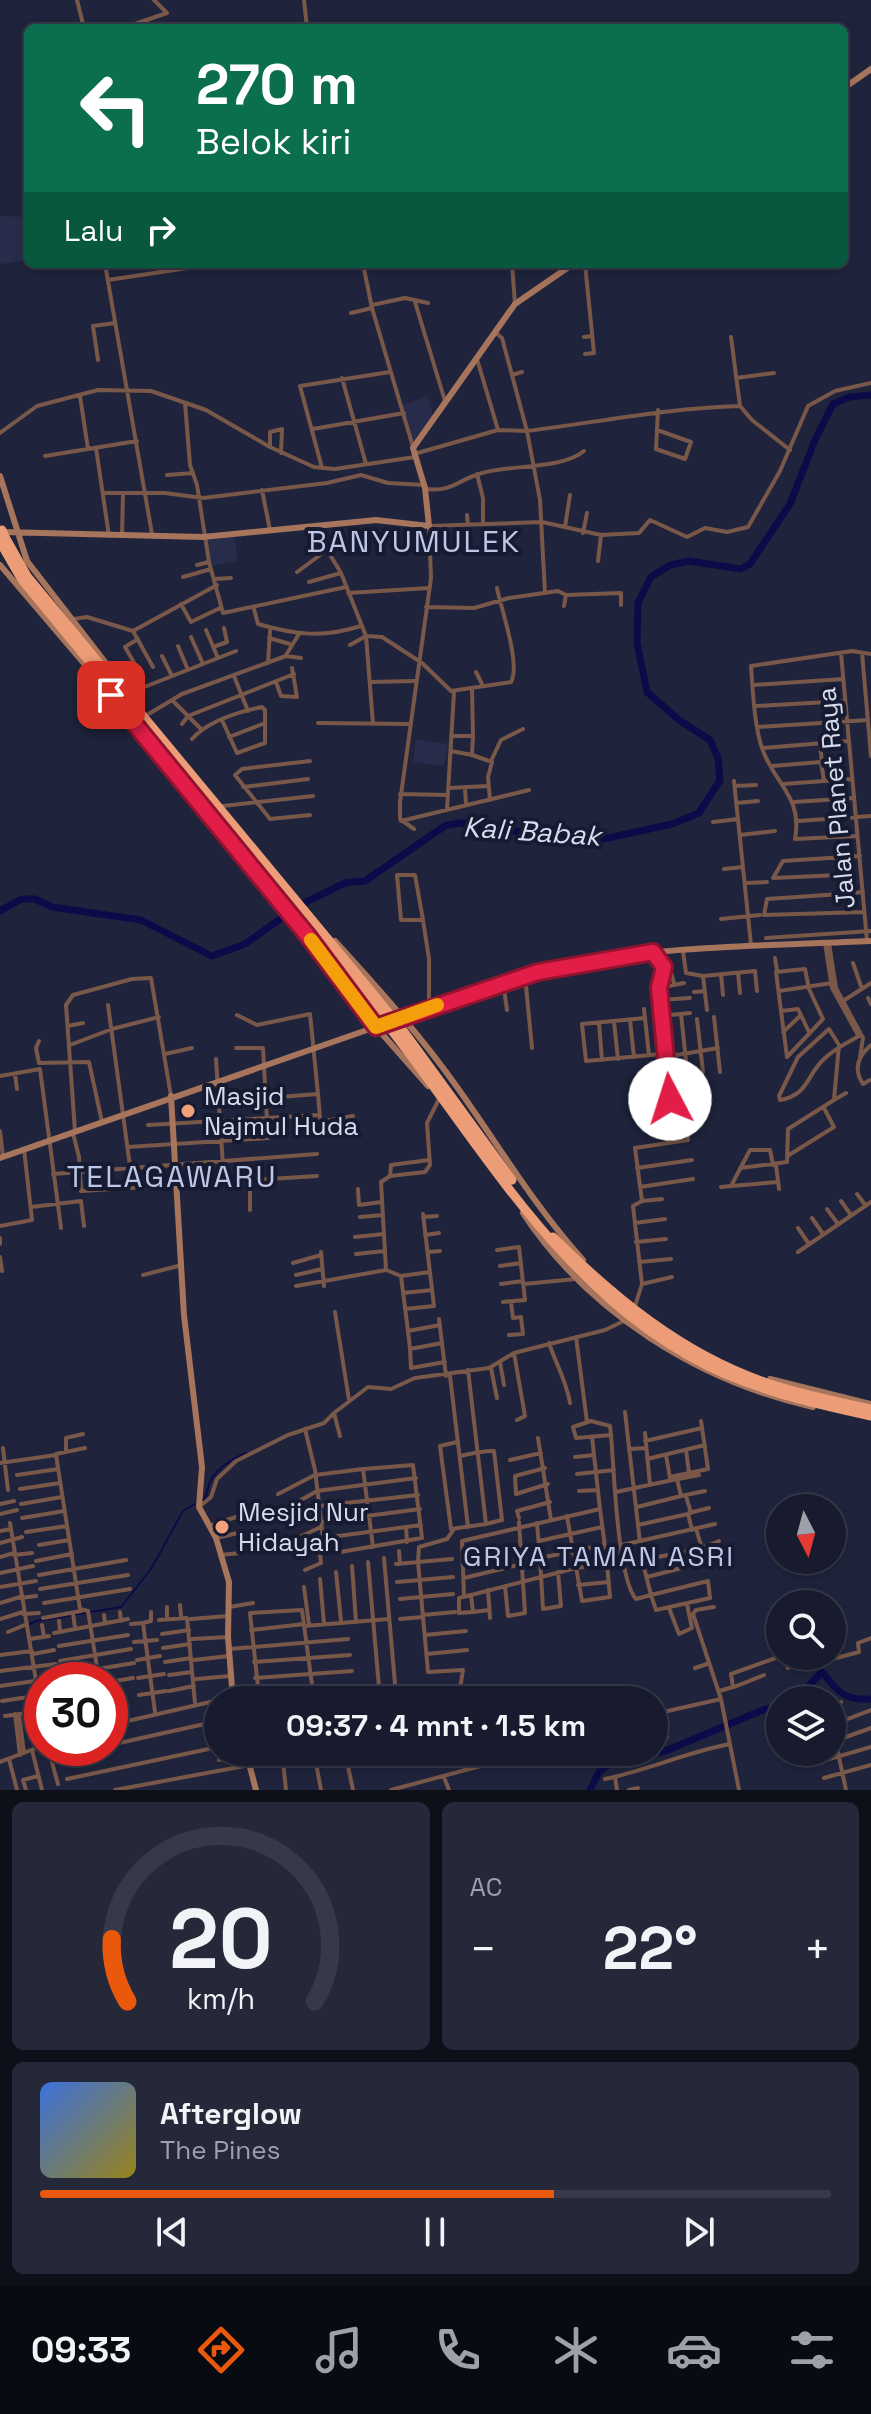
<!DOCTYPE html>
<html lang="id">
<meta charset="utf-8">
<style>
body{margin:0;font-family:"Space Grotesk",sans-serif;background:#242839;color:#f1f3f6;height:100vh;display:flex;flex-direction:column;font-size:30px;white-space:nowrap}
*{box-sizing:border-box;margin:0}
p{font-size:26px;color:#9ea1aa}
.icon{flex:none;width:44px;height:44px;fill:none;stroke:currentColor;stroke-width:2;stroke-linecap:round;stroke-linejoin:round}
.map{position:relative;height:1790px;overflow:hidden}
.side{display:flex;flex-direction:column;gap:12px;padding:12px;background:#0d0f19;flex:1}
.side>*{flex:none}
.guide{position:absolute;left:24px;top:24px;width:824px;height:244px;border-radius:12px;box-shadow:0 4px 12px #0003,0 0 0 2px #363949;background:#0b6e4f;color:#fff;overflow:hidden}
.needle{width:52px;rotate:174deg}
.tools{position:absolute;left:766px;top:1494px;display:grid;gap:16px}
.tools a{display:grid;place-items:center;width:80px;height:80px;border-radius:50%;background:#171b2d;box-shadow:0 4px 12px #0003,0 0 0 2px #363949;font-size:40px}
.speed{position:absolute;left:24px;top:1662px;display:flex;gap:16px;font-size:40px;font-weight:700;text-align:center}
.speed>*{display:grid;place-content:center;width:104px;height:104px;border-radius:50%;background:#171b2d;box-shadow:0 4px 12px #0003,0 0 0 2px #363949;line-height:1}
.speed .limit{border:12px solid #d22;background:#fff;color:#111}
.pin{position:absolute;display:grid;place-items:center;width:68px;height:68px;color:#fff;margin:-34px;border-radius:16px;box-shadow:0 4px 12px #0006}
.me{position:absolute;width:88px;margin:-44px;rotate:355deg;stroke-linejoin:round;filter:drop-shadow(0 0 6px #0008)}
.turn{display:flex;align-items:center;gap:28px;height:168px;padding:0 40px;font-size:36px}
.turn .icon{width:104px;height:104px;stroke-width:2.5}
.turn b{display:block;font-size:56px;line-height:68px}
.then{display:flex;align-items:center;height:76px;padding:0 40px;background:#0003;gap:16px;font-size:30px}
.big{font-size:60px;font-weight:600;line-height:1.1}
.side .widget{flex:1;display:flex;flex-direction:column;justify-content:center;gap:12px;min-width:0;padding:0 28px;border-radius:12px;background:#242839}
.side .dial{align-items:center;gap:0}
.dial svg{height:208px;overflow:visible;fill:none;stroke:#363949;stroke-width:7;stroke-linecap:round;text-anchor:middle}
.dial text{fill:#f1f3f6;stroke:none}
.song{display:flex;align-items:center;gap:24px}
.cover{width:96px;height:96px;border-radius:12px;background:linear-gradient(135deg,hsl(220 70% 55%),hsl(50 70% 35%))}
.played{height:8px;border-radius:4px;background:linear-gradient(90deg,#ea580c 65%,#363949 65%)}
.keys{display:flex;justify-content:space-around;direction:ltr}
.heat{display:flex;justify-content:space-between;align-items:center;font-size:44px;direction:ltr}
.side .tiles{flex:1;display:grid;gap:12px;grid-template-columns:1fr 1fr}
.widget:last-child{grid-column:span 2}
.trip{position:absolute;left:204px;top:1686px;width:464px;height:80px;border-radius:40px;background:#171b2d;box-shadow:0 4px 12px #0003,0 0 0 2px #363949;font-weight:600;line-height:80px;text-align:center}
.menu{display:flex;height:128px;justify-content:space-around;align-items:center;background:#090b12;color:#9ea1aa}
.menu .icon{width:56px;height:56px}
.menu .active{color:#ea580c}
.menu b{font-size:36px;color:#f1f3f6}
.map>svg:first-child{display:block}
.built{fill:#262c4a}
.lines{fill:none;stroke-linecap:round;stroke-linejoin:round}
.stream{stroke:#0c0a48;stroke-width:2}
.river{stroke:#0c0a48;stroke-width:7}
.street{stroke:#795849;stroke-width:4}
.secondary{stroke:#a7745c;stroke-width:6}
.highway{stroke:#ec9c76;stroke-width:9}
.highway-bridge{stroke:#ec9c76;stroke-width:9}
.route-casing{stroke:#92132f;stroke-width:20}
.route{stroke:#e11d48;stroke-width:14}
.slow{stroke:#f59e0b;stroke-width:14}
.poi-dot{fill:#f1a17c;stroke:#161b32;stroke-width:3}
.labels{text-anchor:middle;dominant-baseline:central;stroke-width:8;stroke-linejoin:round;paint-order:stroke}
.street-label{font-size:26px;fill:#d7dcec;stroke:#161b32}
.poi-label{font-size:26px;fill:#d7dcec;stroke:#161b32;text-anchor:start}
.water-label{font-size:28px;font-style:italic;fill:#d7ddf0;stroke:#161b32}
.neighbourhood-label{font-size:28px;letter-spacing:2px;fill:#bdc6e5;stroke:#161b32}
.quarter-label{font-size:30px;letter-spacing:2px;fill:#bdc6e5;stroke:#161b32}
</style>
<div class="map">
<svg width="871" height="1790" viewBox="0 0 871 1790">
<rect width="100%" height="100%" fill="#1f243c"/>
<path class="built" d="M0,216L28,217V260L0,264Z
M428,396L433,415L412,446L402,405Z
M234,537L238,561L211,566L205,539Z
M416,739L448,744L444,766L413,762Z"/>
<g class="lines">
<path class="stream" d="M201,1502C209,1495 206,1492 209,1484C215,1469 232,1459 246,1453
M28,1625L36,1621L121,1607L151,1569L183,1511L195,1504"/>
<path class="river" d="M0,911L22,899H35L52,907L141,920L212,956L245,944L300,905L345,883L365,881L446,825L462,823L499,831H548L579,839L599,840L672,824L699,813L720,780L718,758L710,740L679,720L647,692L637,643L638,603L651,577L670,565L689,561L741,569L750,564L790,504L815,440L833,404L850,397L871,395
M795,1700L822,1672C838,1692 845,1701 871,1699
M590,1790L599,1772L609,1764L668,1750L765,1709L780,1708"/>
<path class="street" d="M77,0L84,28
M304,0L307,28
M123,28L167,13L154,0
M105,264L152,534
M363,264L372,308L413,447
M512,264L515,304
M585,264L594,353L585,354
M108,280L214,264
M415,302L445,401
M372,305L405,298L428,303
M351,313L372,308
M495,332L502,338L527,431C599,422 668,408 740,406L752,420L790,450
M584,337L592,336
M731,337L740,406
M477,359L498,430
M98,360L93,326L115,323
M512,375L522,372
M342,378L366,464
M736,378L774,373
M80,396L88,449
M185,403L190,465L197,485L209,562L223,613L346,587
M658,410L656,449L685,459L691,442L660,431
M313,429L404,413
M0,433L37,406L98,390L151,391L206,410L270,447L314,467L335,469L415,457
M270,447V432L282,429L281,453
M96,448L109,536
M414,454L498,430L527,431L540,500L545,593
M45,456L137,441
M322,468L300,386L390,372
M477,474L483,498V523
M167,475L193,473
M425,489C453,492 456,481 479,474C509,464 561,470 584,451
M262,490L270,530
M103,493H165L203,498L327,483L361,475L388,483L424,485
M467,515L468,525
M320,526L323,543L341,573L366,636L373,724
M565,527L570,495
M583,533L587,513
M122,536L123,494
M447,542L448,528
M598,561L601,535
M197,565L209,562
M297,572L327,550
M183,577L211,569
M214,579L231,578
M309,582L341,573
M348,593L429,588
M181,604L191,622L220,608
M564,606L566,595
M426,607L474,608L509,598L558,591L566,595L621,593V605
M254,609L258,624C296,635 323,638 361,626
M73,619L87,617L133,631L217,585
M206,630L218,658
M133,631L153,667
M191,637L203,664
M269,638L290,644
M138,639L125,647L140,673
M350,645L366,636L382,637L422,663L451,691L511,682C521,664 501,609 497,588
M178,646L188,670
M213,647L227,642L224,628
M841,653L867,941
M862,653L871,756
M286,655L299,634
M162,656L172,676
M268,663L270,631
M476,672L483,686
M234,676L248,711
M276,682L281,696L297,697L292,668
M370,682L414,681
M754,685L843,679
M129,693L236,651
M172,700L201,729
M756,706L845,701
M147,715L182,694L286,656L301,658
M318,723L408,724
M182,724L188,716L294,674
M758,727L868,720
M451,736H473L472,690
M229,737L265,723
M192,739C208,721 238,712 262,707L265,710V743L237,753L222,720
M820,743L822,763
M763,748L848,741
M451,751L472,755L473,736
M472,755L492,762L488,777L490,800
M491,761L501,740L523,729
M772,766L821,762L824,781
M734,781L751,945
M783,784L852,779
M735,786L756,785
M243,787L308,779
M449,788L488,786
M465,788L466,805
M400,794L448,795
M794,802L854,798
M736,803L758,801
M223,806L313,796
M447,809L454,692
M310,815L270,819L235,775L242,769L310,761
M401,821L529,790
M798,821L871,816
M713,822L738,819
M414,829L400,819V802L431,578L429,526L542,522L601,535L639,533L650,520L687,537L705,528L727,532L748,527L780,471L808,406L835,391L871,383
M740,835L775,831
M857,836L795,839C803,796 774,784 762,748C754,724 753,691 751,666L852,651L871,654
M838,858L841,894L863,892
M724,869L743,867
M840,875L773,878L783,861L860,856
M745,883L767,882
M841,894L767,899L764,915L864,912
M721,919L760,915
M423,920L415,875H397L401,920H423L429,959V1008
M766,938L871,931
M825,943L832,988L858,1035
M829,943L836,988L863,1038L860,1057
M683,951L686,973L703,976L707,1010
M654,954L671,972L674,983
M775,958L777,971
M853,963L862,989
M664,967L659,988L670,1108
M805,969L809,989L823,1019L787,1057L776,972Z
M738,973L740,993
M721,974L723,995
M525,976L532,1048
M703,976L755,971L757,991
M503,982L507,1010
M659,988L684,983
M779,991L832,983
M694,992L705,991
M868,998L871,1004
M660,1000L690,998
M843,1001L871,983
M108,1005L133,1188
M644,1009L649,1055
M781,1011L798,1009L809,1032
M681,1014L688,1079
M237,1015L257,1025L310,1014L318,1094L266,1098
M661,1016L690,1013
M714,1017L720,1072
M645,1018L582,1024L586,1061L673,1053L677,1055L718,1048
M697,1019L703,1072
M630,1020L634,1057
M614,1022L618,1059
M599,1023L602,1060
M68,1026L83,1023
M783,1032L801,1015
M70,1045L112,1029L159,1017
M165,1054L192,1048
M216,1059L224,1181
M39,1063L89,1062L102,1122
M39,1063L36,1048L39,1041
M15,1074L17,1089
M0,1076L40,1069L61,1228
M870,1080L863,1084C853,1069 858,1056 871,1045
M668,1081L696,1080L698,1096L670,1099
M318,1094L321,1130
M834,1100L846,1093
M664,1116L668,1143
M320,1122L353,1116
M148,1125L319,1115
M0,1131L3,1157
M75,1131L66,1005L73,995L132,979L151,978L171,1096
M73,1133L79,1157L81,1191L317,1176
M128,1147L268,1138L263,1048H236
M789,1155L834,1127L824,1108
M773,1165L770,1150H750L731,1186L778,1182
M776,1165L779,1189
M637,1168L692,1160
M740,1168L787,1162L788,1129L834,1100L839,1045L829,1029L798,1057L779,1096L780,1100C809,1095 807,1074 824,1059C835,1048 848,1042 861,1035
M53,1174L317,1154
M390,1176L391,1165L429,1160
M640,1187L693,1179
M721,1187L731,1186
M358,1189L359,1205L382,1202
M857,1194L866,1206
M642,1201L662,1199
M841,1201L851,1215
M31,1207L81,1201L84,1226
M827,1209L838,1224
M250,1210V1180
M360,1217L383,1215
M423,1217L437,1216
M812,1218L823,1234
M635,1223L665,1219
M0,1226L32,1220L24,1149
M798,1228L809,1244
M425,1235L439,1233
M355,1237L384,1234
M0,1238V1244
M636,1242L666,1239
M497,1250L519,1247L525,1300L503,1302
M321,1252L324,1286
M428,1252L440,1251
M798,1252L871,1202
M356,1254L385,1251
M0,1257L2,1271
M639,1262L671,1259
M293,1263L321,1255
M500,1266L521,1263
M386,1270L401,1276L408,1331L440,1325
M143,1275L182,1265
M296,1275L322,1269
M401,1276L430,1272
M672,1277L642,1284L633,1206L642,1201L635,1148L688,1140L684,1111
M501,1284L523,1281
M524,1284L576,1279
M296,1286L386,1270L381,1182L390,1176L425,1172L430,1165L427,1123L439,1099
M403,1293L432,1290
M635,1306L642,1284
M405,1309L434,1306L423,1214
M335,1312L349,1400
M439,1319L446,1376
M408,1331L410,1349L442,1343
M509,1335L523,1334L521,1317L513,1318L511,1302
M576,1337L587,1422
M549,1343C556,1364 567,1383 570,1403
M410,1349L411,1368L445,1362
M514,1353L525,1416L517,1420
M500,1362L504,1385
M491,1368L497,1398
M450,1376L468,1527
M334,1413L368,1387L391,1389L415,1378L489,1368L514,1353L605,1330L626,1320
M305,1429L315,1470L323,1538L319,1545L321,1563L305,1570
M645,1433L650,1485
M611,1435L576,1438L573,1427L591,1421L610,1426L611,1435C614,1468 617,1577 636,1599L651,1595L642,1560L625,1412
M592,1437L600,1509
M538,1438L551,1520
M645,1441L702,1428
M457,1442L440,1446L451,1529L486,1524
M3,1448L8,1490
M629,1449L646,1448
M686,1450L689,1473
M66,1452V1438L83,1434
M56,1454L85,1448
M666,1455L670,1478
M460,1456C470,1454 484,1450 494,1451L502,1520L486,1524L468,1370
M575,1457L594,1455
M647,1459L705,1445
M510,1460L541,1453
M0,1463L56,1455L80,1609L88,1611L99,1680
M545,1468L515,1476L516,1494L548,1484
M577,1474L614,1470
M17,1475L58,1469
M670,1477L708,1469L701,1421
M678,1479L699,1475
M20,1489L60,1483
M579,1491L597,1490
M616,1492L677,1479L681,1496L637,1507
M278,1494L315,1475L363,1469L373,1547
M681,1496L705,1491
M686,1496L691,1513
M0,1504L14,1501
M21,1504L62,1497
M319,1506L418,1495
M199,1507L211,1497L217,1479L236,1461L288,1435L324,1423L334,1413L340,1436
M287,1508L317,1491L416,1478
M689,1513L709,1508
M0,1514L17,1510
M567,1516L582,1601L610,1597L606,1554
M22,1518L64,1511
M519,1518L517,1511L550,1502
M294,1522L319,1509
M321,1522L420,1509
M10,1523L42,1717
M537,1523L540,1558L604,1545
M638,1525L688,1514L692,1530
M209,1526L236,1517
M406,1527L407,1542
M454,1529L447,1539L419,1547L418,1562L428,1672L463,1670L458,1700
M696,1529L702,1548
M0,1531L11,1529
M26,1532L67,1526
M216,1538L238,1533
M297,1538L321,1527
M323,1538L421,1525
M539,1541L602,1527
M0,1543L22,1537
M39,1545L69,1540
M622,1545L715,1524
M699,1549L719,1541
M399,1551L400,1564
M340,1552L422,1538L413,1465L364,1469
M304,1553L319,1545
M14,1555L32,1553
M221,1555L239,1553
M0,1557L14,1553
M384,1558L395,1684
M540,1558L543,1609L561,1606L558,1572
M463,1560L521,1547
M642,1560L699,1549L701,1563L647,1577
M36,1561L72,1554
M368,1562L379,1687
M396,1564L452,1559
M352,1566L356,1622
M336,1572L341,1621
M0,1573L33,1566
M39,1575L126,1560
M464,1578L522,1564
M320,1579L324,1624
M708,1581L710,1598L656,1610L651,1595Z
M397,1582L453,1577
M578,1585L609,1582
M505,1586L508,1616L525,1613L519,1522
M0,1587L36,1581
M304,1587L309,1625
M40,1589L128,1575
M488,1590L490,1618
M471,1595L473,1612L459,1613V1598L471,1595L576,1568L607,1564
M464,1597L462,1541L600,1509L606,1554L622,1553
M20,1598L36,1596
M400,1599L453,1594
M0,1603L20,1597
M44,1603L130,1589
M180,1605L181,1616
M167,1607V1618
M229,1607L253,1603
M714,1607L696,1610L693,1614L721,1699L739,1790
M669,1608L679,1634L692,1628L687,1604
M120,1612L121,1621
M473,1612L489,1610
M73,1613L75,1628
M23,1614L39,1613
M104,1615L105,1623
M423,1615L455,1612
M43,1618L81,1611
M0,1619L23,1612
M191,1619L228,1616
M400,1619L423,1617
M159,1620L187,1618L195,1703
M59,1621L60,1631
M143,1623L151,1621V1612
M131,1624L143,1623L155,1712
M42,1625L44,1637
M305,1626L389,1619
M251,1630L304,1624
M8,1632L27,1624
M54,1633L128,1619
M162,1634L189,1630
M425,1635L466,1631
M30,1639L49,1636
M192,1639L228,1637
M134,1642L157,1640
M59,1646L128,1635
M163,1648L190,1644
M229,1649L348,1639
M33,1654L54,1650
M427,1654L467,1650
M0,1655L32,1651
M785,1656L788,1668
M816,1656L821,1662L859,1652L858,1643L871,1638
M137,1660L160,1656
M194,1660L229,1656
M60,1661L131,1649
M165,1662L191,1658
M254,1662L350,1655
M695,1668L707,1664
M0,1671L56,1664
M61,1675L134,1663
M169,1675L192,1672
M138,1678L164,1674
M255,1678L352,1671
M196,1679L230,1676
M45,1680L59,1678
M110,1682L133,1678
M0,1686L42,1680
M444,1687H458
M734,1687L764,1675
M169,1691L194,1686
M719,1691L733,1687L731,1674L781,1656
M313,1692L302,1610L250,1613L259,1696L354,1691
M327,1692L328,1700
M139,1695L166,1691
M307,1696L308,1700
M110,1697L114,1696
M2,1701L42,1695
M832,1706L841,1702
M110,1711H117
M661,1712L667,1737
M15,1714L20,1755
M19,1714L24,1753
M654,1714L721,1699
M5,1716L42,1711
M832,1724L846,1790
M110,1725L232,1697
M832,1725L871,1710
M32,1728L42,1726
M832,1742L871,1728
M110,1745L218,1721
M48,1748L58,1784
M32,1750L42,1790
M282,1752L286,1790
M314,1752L321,1790
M345,1752L353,1790
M461,1752L465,1768
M64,1758L100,1748
M9,1759L17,1790
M219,1760L247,1754
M0,1762L42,1746
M819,1762L871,1747
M444,1777L449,1790
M615,1777L617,1790
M824,1778L871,1765
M67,1779L218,1747
M605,1779C648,1770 687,1752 730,1744
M26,1790L23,1780L38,1776
M115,1790L250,1765
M391,1790L533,1752
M629,1790L638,1788"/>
<path class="secondary" d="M844,88L871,69
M0,476L27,561L119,680
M2,532L203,537L376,520L429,526L425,488L413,448L515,304L573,264
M0,565L116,701
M240,852L376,1027L428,1086
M335,941C378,988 420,1035 457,1087C499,1146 535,1207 583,1260
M404,1017C452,1000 500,981 549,969C655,945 763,946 871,941
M171,1096L184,1315L202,1467L199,1507L216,1538L229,1582L228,1637L233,1700
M0,1158L390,1022
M523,1213C589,1313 698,1381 813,1407
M770,1379L871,1404
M246,1752L256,1790"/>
<path class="highway" d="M5,537L27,576L395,1020
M0,542L22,580L386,1022
M399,1025L512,1180
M389,1027C488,1154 570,1306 725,1374C772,1394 821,1405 871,1416
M553,1237C615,1298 681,1353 764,1382C798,1394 835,1401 871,1409"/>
<path class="highway-bridge" d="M2,530L5,537
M395,1020L399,1025
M386,1022L389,1027"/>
</g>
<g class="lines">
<g class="route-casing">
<path id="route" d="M111,695L308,936L376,1027L538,972L653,952L664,967L659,988L670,1099"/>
</g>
<use href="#route" class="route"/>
<path class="slow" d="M311,940L376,1027L437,1005"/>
</g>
<g class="poi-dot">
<circle cx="188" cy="1111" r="8"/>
<circle cx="222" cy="1527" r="8"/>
</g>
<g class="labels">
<g class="street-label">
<text transform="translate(836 798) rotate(-95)">Jalan Planet Raya</text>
</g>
<g class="poi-label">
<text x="204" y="1096">Masjid<tspan x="204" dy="30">Najmul Huda</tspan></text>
<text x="238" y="1512">Mesjid Nur<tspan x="238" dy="30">Hidayah</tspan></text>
</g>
<g class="water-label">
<text transform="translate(532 831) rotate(4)">Kali Babak</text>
</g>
<g class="neighbourhood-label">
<text x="599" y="1556">GRIYA TAMAN ASRI</text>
</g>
<g class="quarter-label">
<text x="414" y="541">BANYUMULEK</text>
<text x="172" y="1176">TELAGAWARU</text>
</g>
</g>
</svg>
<div class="tools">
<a><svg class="needle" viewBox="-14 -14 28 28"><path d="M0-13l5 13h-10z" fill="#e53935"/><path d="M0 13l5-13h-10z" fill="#9ea1aa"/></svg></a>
<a><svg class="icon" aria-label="search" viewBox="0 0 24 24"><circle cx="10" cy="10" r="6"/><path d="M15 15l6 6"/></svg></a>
<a><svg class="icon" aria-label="layers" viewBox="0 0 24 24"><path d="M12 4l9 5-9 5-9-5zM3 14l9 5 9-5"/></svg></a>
</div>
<div class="speed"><div class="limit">30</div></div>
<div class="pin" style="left:111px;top:695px;background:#d93025"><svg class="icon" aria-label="arrive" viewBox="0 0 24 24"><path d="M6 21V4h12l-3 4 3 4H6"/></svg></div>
<svg class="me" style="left:670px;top:1099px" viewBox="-20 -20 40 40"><circle r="19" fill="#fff"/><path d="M0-13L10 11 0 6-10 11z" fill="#e11d48"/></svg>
<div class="trip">09:37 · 4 mnt · 1.5 km</div>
<div class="guide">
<div class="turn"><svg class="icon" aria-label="left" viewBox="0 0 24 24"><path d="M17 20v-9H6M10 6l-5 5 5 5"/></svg><div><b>270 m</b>Belok kiri</div></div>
<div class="then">Lalu<svg class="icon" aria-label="right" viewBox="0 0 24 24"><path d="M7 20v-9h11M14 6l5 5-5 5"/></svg></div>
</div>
</div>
<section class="side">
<div class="tiles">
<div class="widget dial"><svg viewBox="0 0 100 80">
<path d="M14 69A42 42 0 1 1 86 69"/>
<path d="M14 69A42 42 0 0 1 8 45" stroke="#ea580c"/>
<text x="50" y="56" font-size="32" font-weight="700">20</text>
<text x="50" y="72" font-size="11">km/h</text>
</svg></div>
<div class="widget"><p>AC</p>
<div class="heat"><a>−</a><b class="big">22°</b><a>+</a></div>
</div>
<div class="widget">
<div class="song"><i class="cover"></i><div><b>Afterglow</b><p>The Pines</p></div></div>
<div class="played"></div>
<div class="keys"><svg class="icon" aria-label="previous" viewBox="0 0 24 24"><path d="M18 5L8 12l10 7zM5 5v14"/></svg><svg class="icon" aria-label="pause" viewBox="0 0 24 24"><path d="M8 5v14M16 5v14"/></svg><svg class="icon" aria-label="next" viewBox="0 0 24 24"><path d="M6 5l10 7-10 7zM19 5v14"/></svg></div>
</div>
</div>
</section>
<nav class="menu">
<b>09:33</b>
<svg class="icon active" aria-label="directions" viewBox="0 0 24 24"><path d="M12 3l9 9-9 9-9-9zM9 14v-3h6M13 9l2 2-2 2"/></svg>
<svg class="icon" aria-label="music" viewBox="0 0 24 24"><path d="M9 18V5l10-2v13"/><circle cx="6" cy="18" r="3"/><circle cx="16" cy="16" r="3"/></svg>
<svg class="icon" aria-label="phone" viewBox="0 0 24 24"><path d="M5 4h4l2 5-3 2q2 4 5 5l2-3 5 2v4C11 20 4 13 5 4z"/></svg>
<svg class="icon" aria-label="climate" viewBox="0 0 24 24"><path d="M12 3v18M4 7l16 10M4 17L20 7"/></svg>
<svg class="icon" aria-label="car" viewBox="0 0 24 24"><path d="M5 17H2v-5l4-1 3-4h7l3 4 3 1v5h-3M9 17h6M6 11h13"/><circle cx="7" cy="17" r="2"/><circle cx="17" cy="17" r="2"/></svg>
<svg class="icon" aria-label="filters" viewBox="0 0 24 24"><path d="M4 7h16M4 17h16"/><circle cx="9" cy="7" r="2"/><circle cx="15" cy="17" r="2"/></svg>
</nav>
